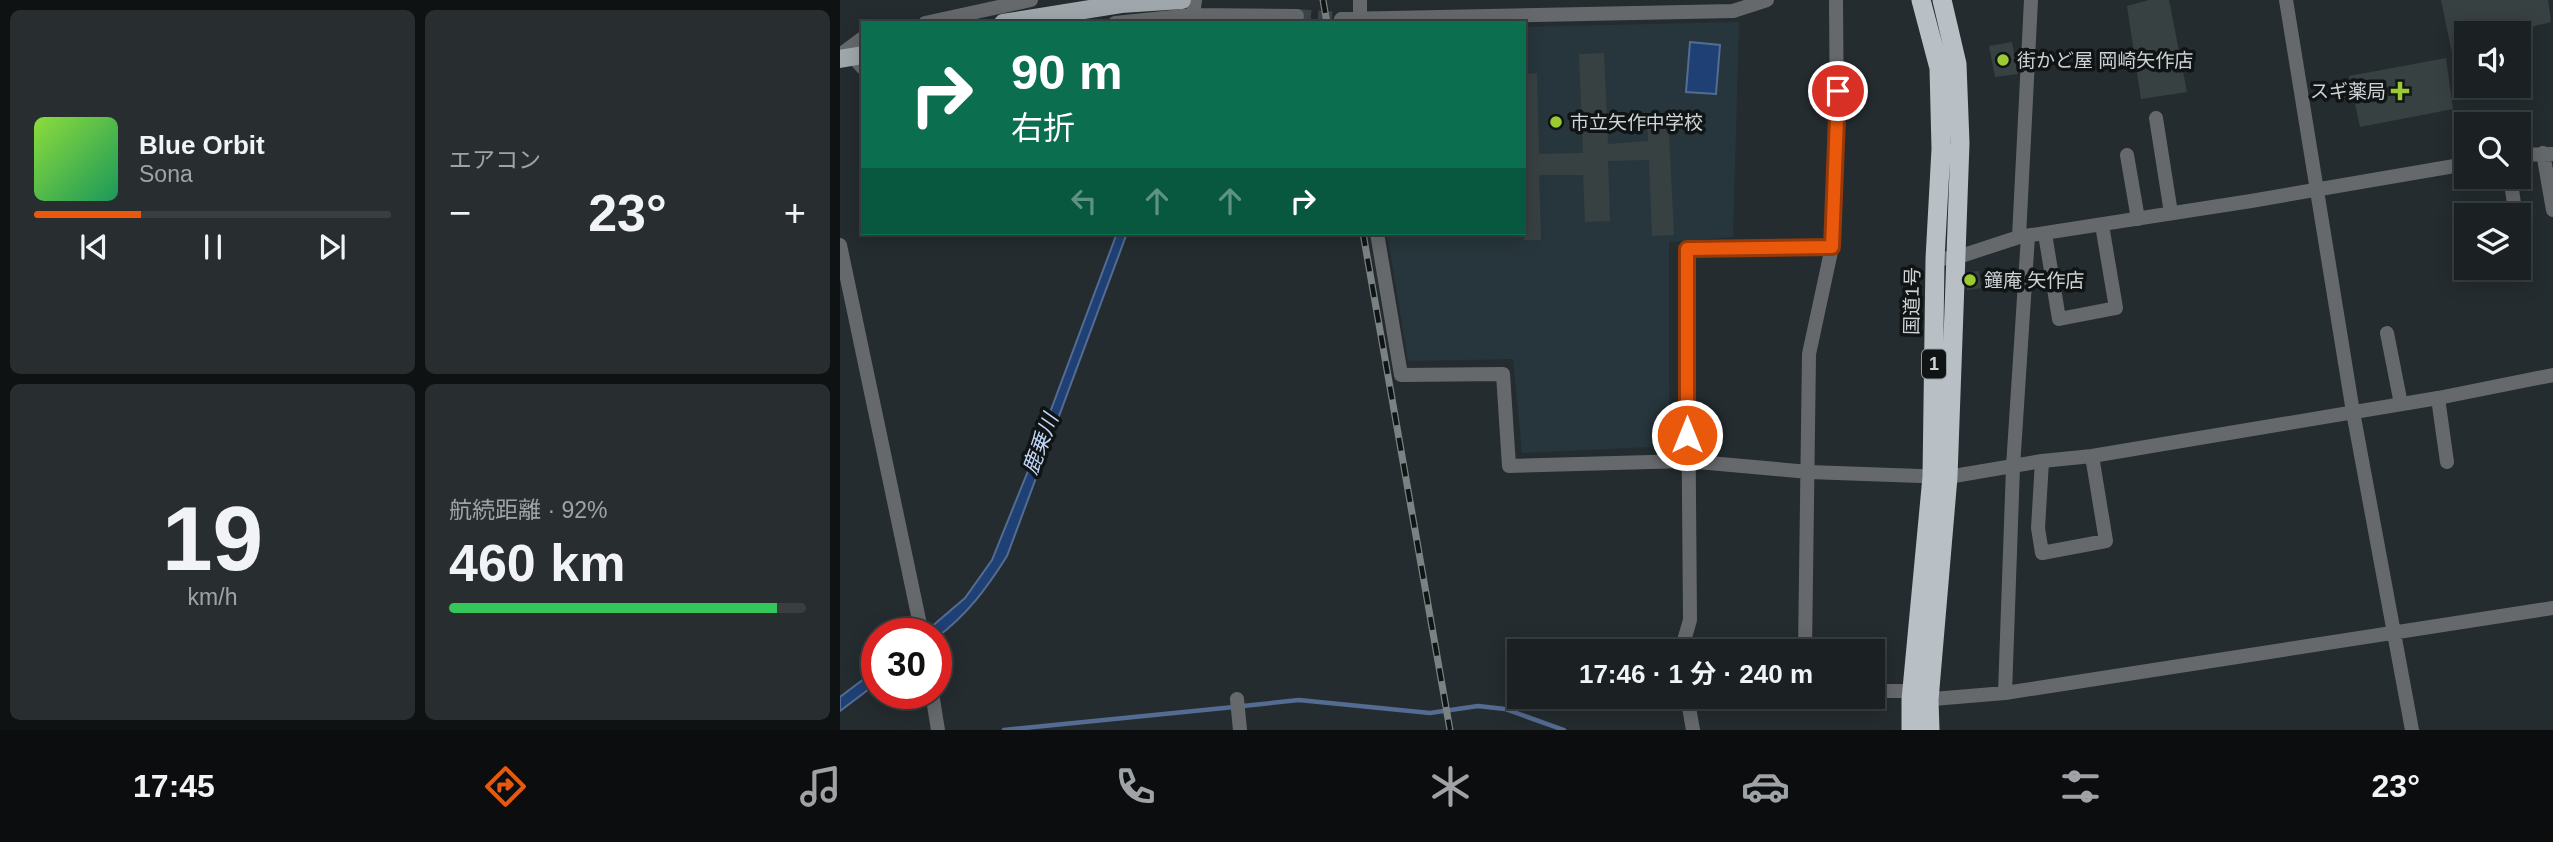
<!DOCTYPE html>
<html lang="ja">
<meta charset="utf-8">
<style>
body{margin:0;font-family:Helvetica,"Noto Sans JP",sans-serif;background:#282e30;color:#f1f3f6;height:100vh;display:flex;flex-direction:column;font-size:26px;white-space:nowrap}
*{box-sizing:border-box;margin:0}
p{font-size:23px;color:#a0a3a6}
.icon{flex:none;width:38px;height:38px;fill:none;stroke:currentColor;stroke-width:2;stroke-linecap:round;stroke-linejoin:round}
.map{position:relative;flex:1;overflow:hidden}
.panel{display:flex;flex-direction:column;gap:10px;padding:10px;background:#0f1213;width:840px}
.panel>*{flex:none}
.guide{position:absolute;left:21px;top:21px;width:665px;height:214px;border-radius:0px;box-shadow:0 4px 18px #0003,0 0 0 2px #393e41;background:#0b6e4f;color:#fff;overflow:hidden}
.buttons{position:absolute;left:1614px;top:21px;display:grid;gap:14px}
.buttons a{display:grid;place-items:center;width:77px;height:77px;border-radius:0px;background:#1b2123;box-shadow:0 4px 18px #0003,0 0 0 2px #393e41;font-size:35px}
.speed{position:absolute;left:21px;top:618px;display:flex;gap:14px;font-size:35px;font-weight:700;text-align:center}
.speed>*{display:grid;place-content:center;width:91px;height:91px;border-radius:50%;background:#1b2123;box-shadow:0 4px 18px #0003,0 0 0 2px #393e41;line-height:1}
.speed .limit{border:10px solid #d22;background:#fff;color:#111}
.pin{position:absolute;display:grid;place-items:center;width:60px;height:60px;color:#fff;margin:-30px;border:4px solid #fff;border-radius:50%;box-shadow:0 2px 7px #0007}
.me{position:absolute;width:77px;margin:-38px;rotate:0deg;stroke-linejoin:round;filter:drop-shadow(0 0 5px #0008)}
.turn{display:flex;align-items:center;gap:24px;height:147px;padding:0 35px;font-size:32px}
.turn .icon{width:91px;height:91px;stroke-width:2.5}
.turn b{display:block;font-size:49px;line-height:60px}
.lanes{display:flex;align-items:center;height:66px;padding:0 35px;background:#0003;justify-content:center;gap:35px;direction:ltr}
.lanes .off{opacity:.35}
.big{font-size:52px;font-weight:700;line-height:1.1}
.panel .widget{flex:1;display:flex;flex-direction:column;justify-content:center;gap:10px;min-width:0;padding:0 24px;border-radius:10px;background:#282e30}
.panel .dial{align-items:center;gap:0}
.dial b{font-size:91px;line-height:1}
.song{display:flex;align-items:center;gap:21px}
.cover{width:84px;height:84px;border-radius:10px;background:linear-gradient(135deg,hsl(90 70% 55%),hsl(150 70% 35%))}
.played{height:7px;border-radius:4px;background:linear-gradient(90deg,#ea580c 30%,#393e41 30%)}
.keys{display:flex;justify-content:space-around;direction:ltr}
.heat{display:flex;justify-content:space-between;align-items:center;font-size:38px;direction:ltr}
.charge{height:10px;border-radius:5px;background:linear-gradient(90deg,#34c759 92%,#393e41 0)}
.panel .tiles{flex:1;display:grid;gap:10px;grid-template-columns:repeat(2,1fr)}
.trip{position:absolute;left:667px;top:639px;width:378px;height:70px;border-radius:0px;background:#1b2123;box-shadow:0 4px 18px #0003,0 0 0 2px #393e41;font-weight:700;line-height:70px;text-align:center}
.dock{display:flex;height:112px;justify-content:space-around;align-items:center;background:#0b0d0e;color:#a0a3a6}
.dock .icon{width:49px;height:49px}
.dock .active{color:#ea580c}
.dock b{font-size:32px;color:#f1f3f6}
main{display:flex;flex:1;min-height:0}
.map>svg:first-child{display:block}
.built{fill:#27363c}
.water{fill:#1f4075;stroke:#546c92;stroke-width:2}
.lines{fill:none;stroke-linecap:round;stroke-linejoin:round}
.stream{stroke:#546c92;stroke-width:4.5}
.building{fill:#384142}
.minor-tunnel{stroke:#3e4548;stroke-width:14;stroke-dasharray:14 7;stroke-linecap:butt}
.minor{stroke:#66696c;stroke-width:14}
.major{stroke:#a0a7ac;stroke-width:18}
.highway{stroke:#b8c0c6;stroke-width:19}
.rail-casing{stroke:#7b8284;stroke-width:7}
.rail{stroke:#101415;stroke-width:4.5;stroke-dasharray:13;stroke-linecap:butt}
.route-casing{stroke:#983908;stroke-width:18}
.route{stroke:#ea580c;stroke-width:12}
.poi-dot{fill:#9bcb33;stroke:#101415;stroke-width:2.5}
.labels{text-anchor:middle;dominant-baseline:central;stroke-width:7;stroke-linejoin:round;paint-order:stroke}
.shield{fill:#101415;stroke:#959a9b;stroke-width:2}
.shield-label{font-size:18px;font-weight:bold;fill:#ced3d5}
.poi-label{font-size:19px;fill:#ced3d5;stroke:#101415;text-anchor:start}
.street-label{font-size:19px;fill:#ced3d5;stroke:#101415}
.water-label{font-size:21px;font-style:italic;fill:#c2d7f8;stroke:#101415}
</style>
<main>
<section class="panel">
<div class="tiles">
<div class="widget">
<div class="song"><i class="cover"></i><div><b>Blue Orbit</b><p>Sona</p></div></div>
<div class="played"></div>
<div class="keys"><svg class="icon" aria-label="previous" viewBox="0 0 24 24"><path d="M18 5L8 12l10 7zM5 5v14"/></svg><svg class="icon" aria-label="pause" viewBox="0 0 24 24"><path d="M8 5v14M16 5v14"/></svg><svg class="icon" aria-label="next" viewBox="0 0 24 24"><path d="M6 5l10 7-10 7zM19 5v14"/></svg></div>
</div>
<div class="widget"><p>エアコン</p>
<div class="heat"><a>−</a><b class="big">23°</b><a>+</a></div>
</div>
<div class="widget dial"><b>19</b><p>km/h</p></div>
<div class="widget"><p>航続距離 · 92%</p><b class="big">460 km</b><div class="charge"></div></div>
</div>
</section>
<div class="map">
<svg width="1713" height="730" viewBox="0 0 1713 730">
<rect width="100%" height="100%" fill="#242c2f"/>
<path class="built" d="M899,22L893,237L829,242V446L682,453L673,359L568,361L547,233H684V27Z"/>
<path class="water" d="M850,42L880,45L876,94L846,92Z
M277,233H287L167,556C147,588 127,615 96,638V634H83L125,598L152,560L190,466Z
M37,669V683L0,711V697Z"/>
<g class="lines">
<path class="stream" d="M403,706L459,700L590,713L638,706L665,709L724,730
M164,730L394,707"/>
</g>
<path class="building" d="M1309,0H1329L1347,92L1301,99L1287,6Z
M1601,0H1708L1711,22L1666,33H1626V50L1612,53Z
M1172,42L1178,74L1155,77L1149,46Z
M764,53L768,144L808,141L807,117L828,116L834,235L812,236L809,160L768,161L770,221L745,222L743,175H699L701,240H684V74L697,73L699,154L743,153L739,54Z
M1606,58L1613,109L1520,127L1509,76Z
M1681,60L1692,99L1675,98L1672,86H1678V61Z
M1139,271L1141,288L1127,290L1128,272Z"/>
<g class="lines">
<path class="minor-tunnel" d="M457,16L501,19"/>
<path class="minor" d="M520,0V19
M1446,0L1513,412L1572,730
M353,15L355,0
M85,23L191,0
M275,23L353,15L457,16
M502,23L501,19L893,11L927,0
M0,55L23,38
M13,57L23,68
M1316,118L1331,213
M1703,153L1713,210
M1287,155L1298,219
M1678,155L1712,154
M1670,177L1675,210
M537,233L561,375L663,374L669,466L847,461L969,472L1108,477L1202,461L1252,456L1598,398L1713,375
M1205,234L1219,319L1276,308L1262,225
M1179,237L1191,0
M0,245L82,634
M1095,259L1115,258L1179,237L1411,201L1626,164
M1547,333L1561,404
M1598,398L1607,462
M1202,461L1198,528L1202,553L1266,541L1252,456
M841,650L876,651
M841,651L850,620L847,249L992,247
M965,651L969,354L992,247L997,135L996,0
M1032,691H1072
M92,693L98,730
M1165,693L1173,467L1188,236
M847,696L853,730
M397,699L400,730
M1081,700L1165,693L1713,608"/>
<path class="major" d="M163,23L281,4L342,0
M0,59L23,55"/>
<path class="highway" d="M1071,730V700L1092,477L1095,259L1101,149L1099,68L1081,0
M1090,730L1089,700L1108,477L1120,143L1117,64L1102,0"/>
<g class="rail-casing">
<path id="rail" d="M483,0L487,23
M523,233L610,730"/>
</g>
<use href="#rail" class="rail"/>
</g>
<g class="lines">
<g class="route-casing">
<path id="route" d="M847,435V249L992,247L998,91"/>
</g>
<use href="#route" class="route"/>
</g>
<g class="poi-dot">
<circle cx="1163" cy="60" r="7"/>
<path d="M1556.5 80.5h7v7h7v7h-7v7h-7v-7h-7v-7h7z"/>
<circle cx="716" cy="122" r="7"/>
<circle cx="1130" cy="280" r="7"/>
</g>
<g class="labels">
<rect class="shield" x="1082" y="349.5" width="24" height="29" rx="5"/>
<g class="shield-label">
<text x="1094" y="364">1</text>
</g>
<g class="poi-label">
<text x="1177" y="60">街かど屋 岡崎矢作店</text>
<text x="1546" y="91" text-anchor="end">スギ薬局</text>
<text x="730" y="122">市立矢作中学校</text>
<text x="1144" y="280">鐘庵 矢作店</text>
</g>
<g class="street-label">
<text transform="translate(1072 301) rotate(-89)">国道1号</text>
</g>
<g class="water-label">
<text transform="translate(200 444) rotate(-69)">鹿乗川</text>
</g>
</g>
</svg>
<div class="buttons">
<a><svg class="icon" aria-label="sound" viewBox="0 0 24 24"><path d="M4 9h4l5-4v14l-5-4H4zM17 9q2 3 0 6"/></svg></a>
<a><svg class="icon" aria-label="search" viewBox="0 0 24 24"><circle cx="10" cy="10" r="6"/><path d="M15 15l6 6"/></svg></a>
<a><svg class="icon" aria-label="layers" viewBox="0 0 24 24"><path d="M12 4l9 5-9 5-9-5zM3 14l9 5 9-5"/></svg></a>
</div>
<div class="speed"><div class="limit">30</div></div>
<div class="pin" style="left:998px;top:91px;background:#d93025"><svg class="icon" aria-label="arrive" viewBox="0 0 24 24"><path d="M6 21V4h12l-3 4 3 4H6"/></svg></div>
<svg class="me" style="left:847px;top:435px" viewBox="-20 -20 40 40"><circle r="17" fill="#ea580c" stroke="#fff" stroke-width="3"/><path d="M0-11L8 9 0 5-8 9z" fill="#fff"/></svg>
<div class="trip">17:46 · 1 分 · 240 m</div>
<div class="guide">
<div class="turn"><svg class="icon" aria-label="right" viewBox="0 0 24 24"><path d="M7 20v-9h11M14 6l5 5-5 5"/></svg><div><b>90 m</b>右折</div></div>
<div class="lanes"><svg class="icon off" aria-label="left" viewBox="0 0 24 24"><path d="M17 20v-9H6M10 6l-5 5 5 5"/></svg><svg class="icon off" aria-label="ahead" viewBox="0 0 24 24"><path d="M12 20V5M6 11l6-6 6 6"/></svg><svg class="icon off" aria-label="ahead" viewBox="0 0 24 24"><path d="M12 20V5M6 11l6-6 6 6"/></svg><svg class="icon" aria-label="right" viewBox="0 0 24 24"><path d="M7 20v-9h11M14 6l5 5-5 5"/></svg></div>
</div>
</div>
</main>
<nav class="dock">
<b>17:45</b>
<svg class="icon active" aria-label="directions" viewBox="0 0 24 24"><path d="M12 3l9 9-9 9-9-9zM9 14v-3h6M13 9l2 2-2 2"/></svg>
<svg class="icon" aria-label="music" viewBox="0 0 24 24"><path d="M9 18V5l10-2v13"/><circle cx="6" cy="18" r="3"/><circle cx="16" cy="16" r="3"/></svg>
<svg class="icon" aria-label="phone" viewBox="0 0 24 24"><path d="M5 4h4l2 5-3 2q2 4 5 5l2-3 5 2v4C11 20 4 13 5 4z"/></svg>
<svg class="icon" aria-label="climate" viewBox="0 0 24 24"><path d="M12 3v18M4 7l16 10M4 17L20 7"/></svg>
<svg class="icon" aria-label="car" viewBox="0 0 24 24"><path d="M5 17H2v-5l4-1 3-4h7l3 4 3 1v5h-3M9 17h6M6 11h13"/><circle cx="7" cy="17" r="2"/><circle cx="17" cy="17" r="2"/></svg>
<svg class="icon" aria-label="filters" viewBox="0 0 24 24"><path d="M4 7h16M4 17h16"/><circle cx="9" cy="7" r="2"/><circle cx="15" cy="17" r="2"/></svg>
<b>23°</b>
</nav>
